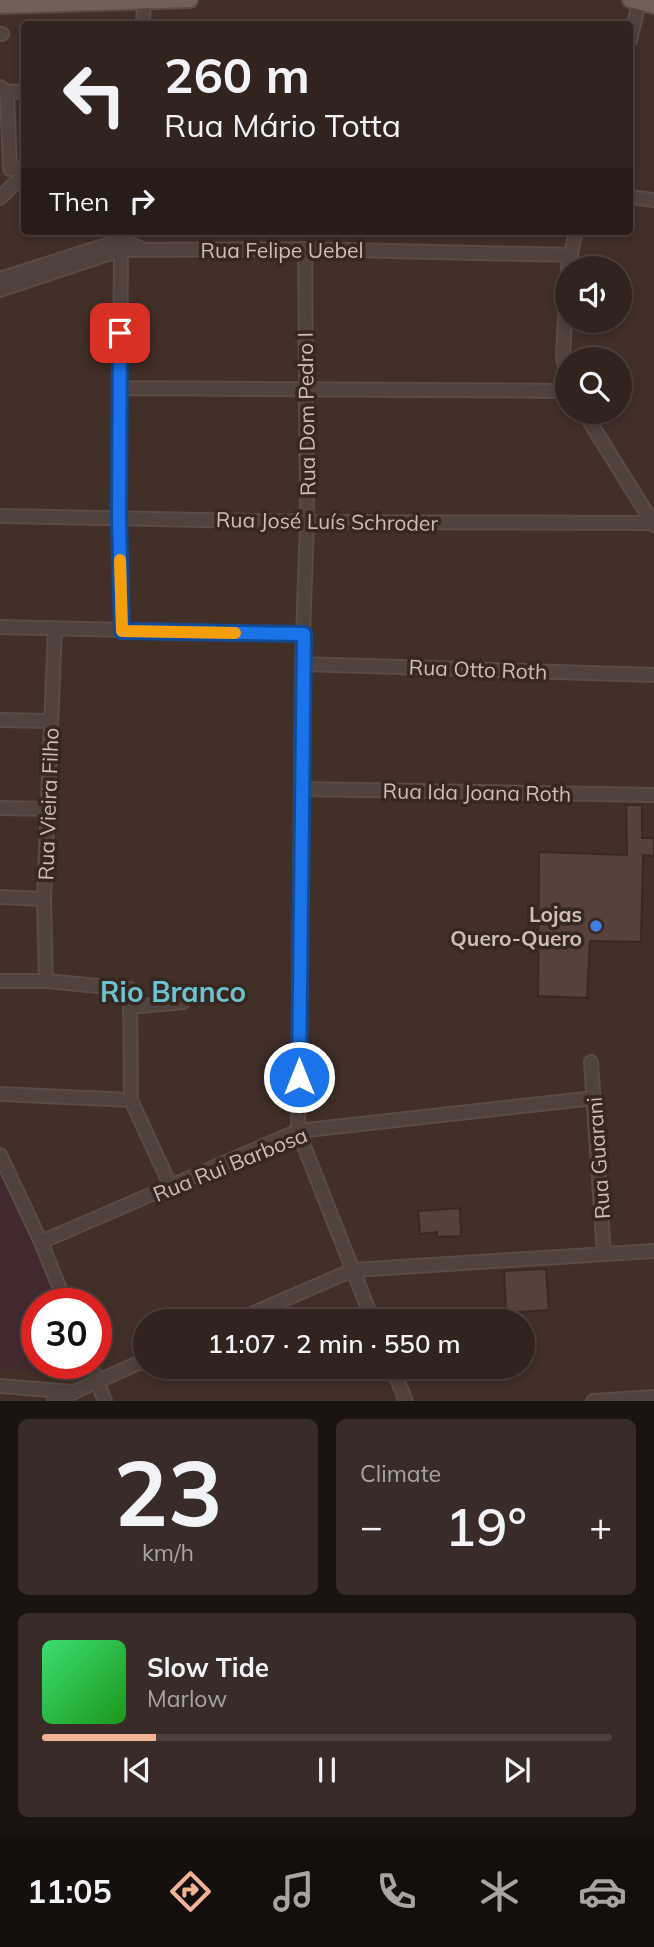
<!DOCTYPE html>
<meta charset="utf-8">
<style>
body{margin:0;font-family:Mulish,sans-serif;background:#392b27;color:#f1f3f6;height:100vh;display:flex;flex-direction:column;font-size:26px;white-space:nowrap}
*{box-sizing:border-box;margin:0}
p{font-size:23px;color:#a8a4a4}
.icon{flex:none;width:38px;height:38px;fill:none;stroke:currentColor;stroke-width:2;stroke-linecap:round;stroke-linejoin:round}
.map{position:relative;height:1401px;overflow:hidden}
.side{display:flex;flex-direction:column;gap:18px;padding:18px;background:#1b1310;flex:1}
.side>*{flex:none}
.top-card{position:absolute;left:21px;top:21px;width:612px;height:214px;border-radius:7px;box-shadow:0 4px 10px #0003,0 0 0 2px #4c403c;background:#31231e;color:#f1f3f6;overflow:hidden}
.tools{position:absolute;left:555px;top:256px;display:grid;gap:14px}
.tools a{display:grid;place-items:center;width:77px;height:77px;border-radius:50%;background:#31231e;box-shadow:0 4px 10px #0003,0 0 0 2px #4c403c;font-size:35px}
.speed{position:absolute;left:21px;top:1288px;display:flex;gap:14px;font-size:35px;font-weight:700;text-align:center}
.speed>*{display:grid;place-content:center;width:91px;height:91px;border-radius:50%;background:#31231e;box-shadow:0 4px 10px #0003,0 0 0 2px #4c403c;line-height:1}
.speed .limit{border:10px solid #d22;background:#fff;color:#111}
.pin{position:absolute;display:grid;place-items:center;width:60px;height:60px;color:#fff;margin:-30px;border-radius:14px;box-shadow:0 4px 10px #0006}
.me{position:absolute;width:77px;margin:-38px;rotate:0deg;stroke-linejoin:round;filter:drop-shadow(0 0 5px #0008)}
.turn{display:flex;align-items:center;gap:24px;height:147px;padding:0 28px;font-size:32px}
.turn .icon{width:91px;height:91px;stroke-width:2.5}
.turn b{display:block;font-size:49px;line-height:60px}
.then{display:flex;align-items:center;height:66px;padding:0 28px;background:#0003;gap:14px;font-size:26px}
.big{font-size:52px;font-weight:600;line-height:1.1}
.side .tile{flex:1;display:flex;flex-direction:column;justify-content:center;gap:10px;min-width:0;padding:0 24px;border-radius:10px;background:#392b27}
.side .dial{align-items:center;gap:0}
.dial b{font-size:91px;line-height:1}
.song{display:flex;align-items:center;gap:21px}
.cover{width:84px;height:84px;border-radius:10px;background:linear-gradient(135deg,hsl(140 70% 55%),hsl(120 70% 35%))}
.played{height:7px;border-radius:4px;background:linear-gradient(90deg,#f3b495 20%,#4c403c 20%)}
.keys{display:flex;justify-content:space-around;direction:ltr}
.heat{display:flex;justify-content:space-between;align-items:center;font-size:38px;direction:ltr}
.side .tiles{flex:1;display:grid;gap:18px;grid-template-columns:1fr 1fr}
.tile:last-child{grid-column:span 2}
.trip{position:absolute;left:133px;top:1309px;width:402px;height:70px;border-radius:35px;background:#31231e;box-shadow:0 4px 10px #0003,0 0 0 2px #4c403c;font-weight:600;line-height:70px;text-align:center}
.dock{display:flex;height:112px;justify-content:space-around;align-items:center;background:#140e0c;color:#a8a4a4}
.dock .icon{width:49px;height:49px}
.dock .selected{color:#f3b495}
.dock b{font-size:32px;color:#f1f3f6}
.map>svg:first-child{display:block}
.green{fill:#422a2e}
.building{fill:#56423a;stroke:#382922;stroke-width:2}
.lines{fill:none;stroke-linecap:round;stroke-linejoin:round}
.minor-casing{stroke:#5a4b45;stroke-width:16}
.major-casing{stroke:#5a4b45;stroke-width:18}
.minor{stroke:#50423c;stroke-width:12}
.major{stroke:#70605a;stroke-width:14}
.route-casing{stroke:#114b97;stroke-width:18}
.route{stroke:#1a73e8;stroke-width:12}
.slow{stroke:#f59e0b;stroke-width:12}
.shop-dot{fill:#3f7fe0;stroke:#362720;stroke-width:2.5}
.labels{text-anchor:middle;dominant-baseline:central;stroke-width:7;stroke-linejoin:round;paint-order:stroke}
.street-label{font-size:21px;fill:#cbbeb9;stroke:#362720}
.poi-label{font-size:21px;font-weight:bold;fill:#cbbeb9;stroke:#362720;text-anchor:end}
.district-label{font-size:28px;font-weight:bold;fill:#6dc2d1;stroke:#362720}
</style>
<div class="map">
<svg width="654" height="1401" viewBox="0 0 654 1401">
<rect width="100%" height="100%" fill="#412f28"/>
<path class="green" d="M0,1168L58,1304H37V1363H83L85,1367L71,1373L0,1369Z"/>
<path class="building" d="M626,805H642V838H654V856L643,855L641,942L590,941L587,998L538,996L539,852L627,855Z
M460,1208L461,1236L437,1237V1232L420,1234L418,1211Z
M546,1269L549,1310L506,1313L504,1271Z"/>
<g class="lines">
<g class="minor-casing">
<path id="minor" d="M143,24L144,0
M0,34H2
M630,40L640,0
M0,87L7,92L10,169H24
M7,92L24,91
M630,197L654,200
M0,198L24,174
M305,249L307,522L302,664L298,1131L373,1321
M121,250L119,519L122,631
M568,268L576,231
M0,279L112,243L123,241L140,248
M567,279L563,357L567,375
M0,290L121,250L305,249L570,255
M120,388L567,391
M583,411L654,525
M0,516L307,522L654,523
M0,627L304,634
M302,664L654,675
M0,720L51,721
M301,789L654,795
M0,808L47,809
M0,897L44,899
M0,981H46L130,989L131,1100L171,1187
M46,981L44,899L55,628
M130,1007L183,1002
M591,1062L604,1254
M0,1094L131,1100
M0,1155L41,1242L66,1304
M41,1242L298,1131L594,1098
M235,1321L353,1270L654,1251
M90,1363L105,1401
M392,1367L406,1401
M0,1386L73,1392
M54,1401L145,1360
M593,1401L654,1397"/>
</g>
<g class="major-casing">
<path id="major" d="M630,0L654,6
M0,6L190,0"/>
</g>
<use href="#minor" class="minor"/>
<use href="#major" class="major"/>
</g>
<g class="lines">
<g class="route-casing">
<path id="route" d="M120,333L119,519L122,631L304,634L299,1077"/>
</g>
<use href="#route" class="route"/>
<path class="slow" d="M120,560L122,631L235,633"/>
</g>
<circle class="shop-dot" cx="596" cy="926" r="7"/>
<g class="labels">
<g class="street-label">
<text x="282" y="250">Rua Felipe Uebel</text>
<text transform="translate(306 414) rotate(-91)">Rua Dom Pedro I</text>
<text transform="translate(327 521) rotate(1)">Rua José Luís Schroder</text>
<text transform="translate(478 669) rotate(2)">Rua Otto Roth</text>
<text transform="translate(477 792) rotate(1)">Rua Ida Joana Roth</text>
<text transform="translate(48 804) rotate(-88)">Rua Vieira Filho</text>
<text transform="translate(598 1158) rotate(-94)">Rua Guarani</text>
<text transform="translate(230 1164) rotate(-22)">Rua Rui Barbosa</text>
</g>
<g class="poi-label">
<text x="582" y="914">Lojas<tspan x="582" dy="24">Quero-Quero</tspan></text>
</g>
<g class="district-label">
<text x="173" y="991">Rio Branco</text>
</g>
</g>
</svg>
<div class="tools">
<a><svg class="icon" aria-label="sound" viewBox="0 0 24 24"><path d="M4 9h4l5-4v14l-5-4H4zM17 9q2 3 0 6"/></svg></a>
<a><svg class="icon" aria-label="search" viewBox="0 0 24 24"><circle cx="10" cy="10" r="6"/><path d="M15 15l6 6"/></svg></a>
</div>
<div class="speed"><div class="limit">30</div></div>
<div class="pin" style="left:120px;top:333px;background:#d93025"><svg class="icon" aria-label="arrive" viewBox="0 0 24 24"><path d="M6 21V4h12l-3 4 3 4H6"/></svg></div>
<svg class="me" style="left:299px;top:1077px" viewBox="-20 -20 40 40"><circle r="17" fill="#1a73e8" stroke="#fff" stroke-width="3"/><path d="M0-11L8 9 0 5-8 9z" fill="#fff"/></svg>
<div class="trip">11:07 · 2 min · 550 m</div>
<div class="top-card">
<div class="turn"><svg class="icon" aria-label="left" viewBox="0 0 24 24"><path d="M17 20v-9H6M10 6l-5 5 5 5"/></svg><div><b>260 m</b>Rua Mário Totta</div></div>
<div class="then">Then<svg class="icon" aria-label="right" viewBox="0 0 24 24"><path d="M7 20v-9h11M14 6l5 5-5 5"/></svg></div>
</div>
</div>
<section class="side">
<div class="tiles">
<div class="tile dial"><b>23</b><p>km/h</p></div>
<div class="tile"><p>Climate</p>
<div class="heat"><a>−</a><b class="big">19°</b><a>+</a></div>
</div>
<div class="tile">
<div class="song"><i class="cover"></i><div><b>Slow Tide</b><p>Marlow</p></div></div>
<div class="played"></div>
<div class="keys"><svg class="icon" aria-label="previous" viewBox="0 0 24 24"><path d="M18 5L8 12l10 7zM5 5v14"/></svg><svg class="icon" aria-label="pause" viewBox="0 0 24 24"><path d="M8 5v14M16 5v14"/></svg><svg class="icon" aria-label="next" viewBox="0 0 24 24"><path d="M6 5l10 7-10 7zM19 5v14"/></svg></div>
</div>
</div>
</section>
<nav class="dock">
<b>11:05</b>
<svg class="icon selected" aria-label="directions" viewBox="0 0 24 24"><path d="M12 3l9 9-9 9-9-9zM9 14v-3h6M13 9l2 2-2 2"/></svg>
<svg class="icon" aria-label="music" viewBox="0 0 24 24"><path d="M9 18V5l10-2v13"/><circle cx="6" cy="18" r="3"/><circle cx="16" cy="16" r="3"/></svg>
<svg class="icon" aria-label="phone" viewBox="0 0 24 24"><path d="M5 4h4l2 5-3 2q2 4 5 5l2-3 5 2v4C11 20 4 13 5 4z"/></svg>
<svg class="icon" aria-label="climate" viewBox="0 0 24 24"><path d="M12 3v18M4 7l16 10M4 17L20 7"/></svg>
<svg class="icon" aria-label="car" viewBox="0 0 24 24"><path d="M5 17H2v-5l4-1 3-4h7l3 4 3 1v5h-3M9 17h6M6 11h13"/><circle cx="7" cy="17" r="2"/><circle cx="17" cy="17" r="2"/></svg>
</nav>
